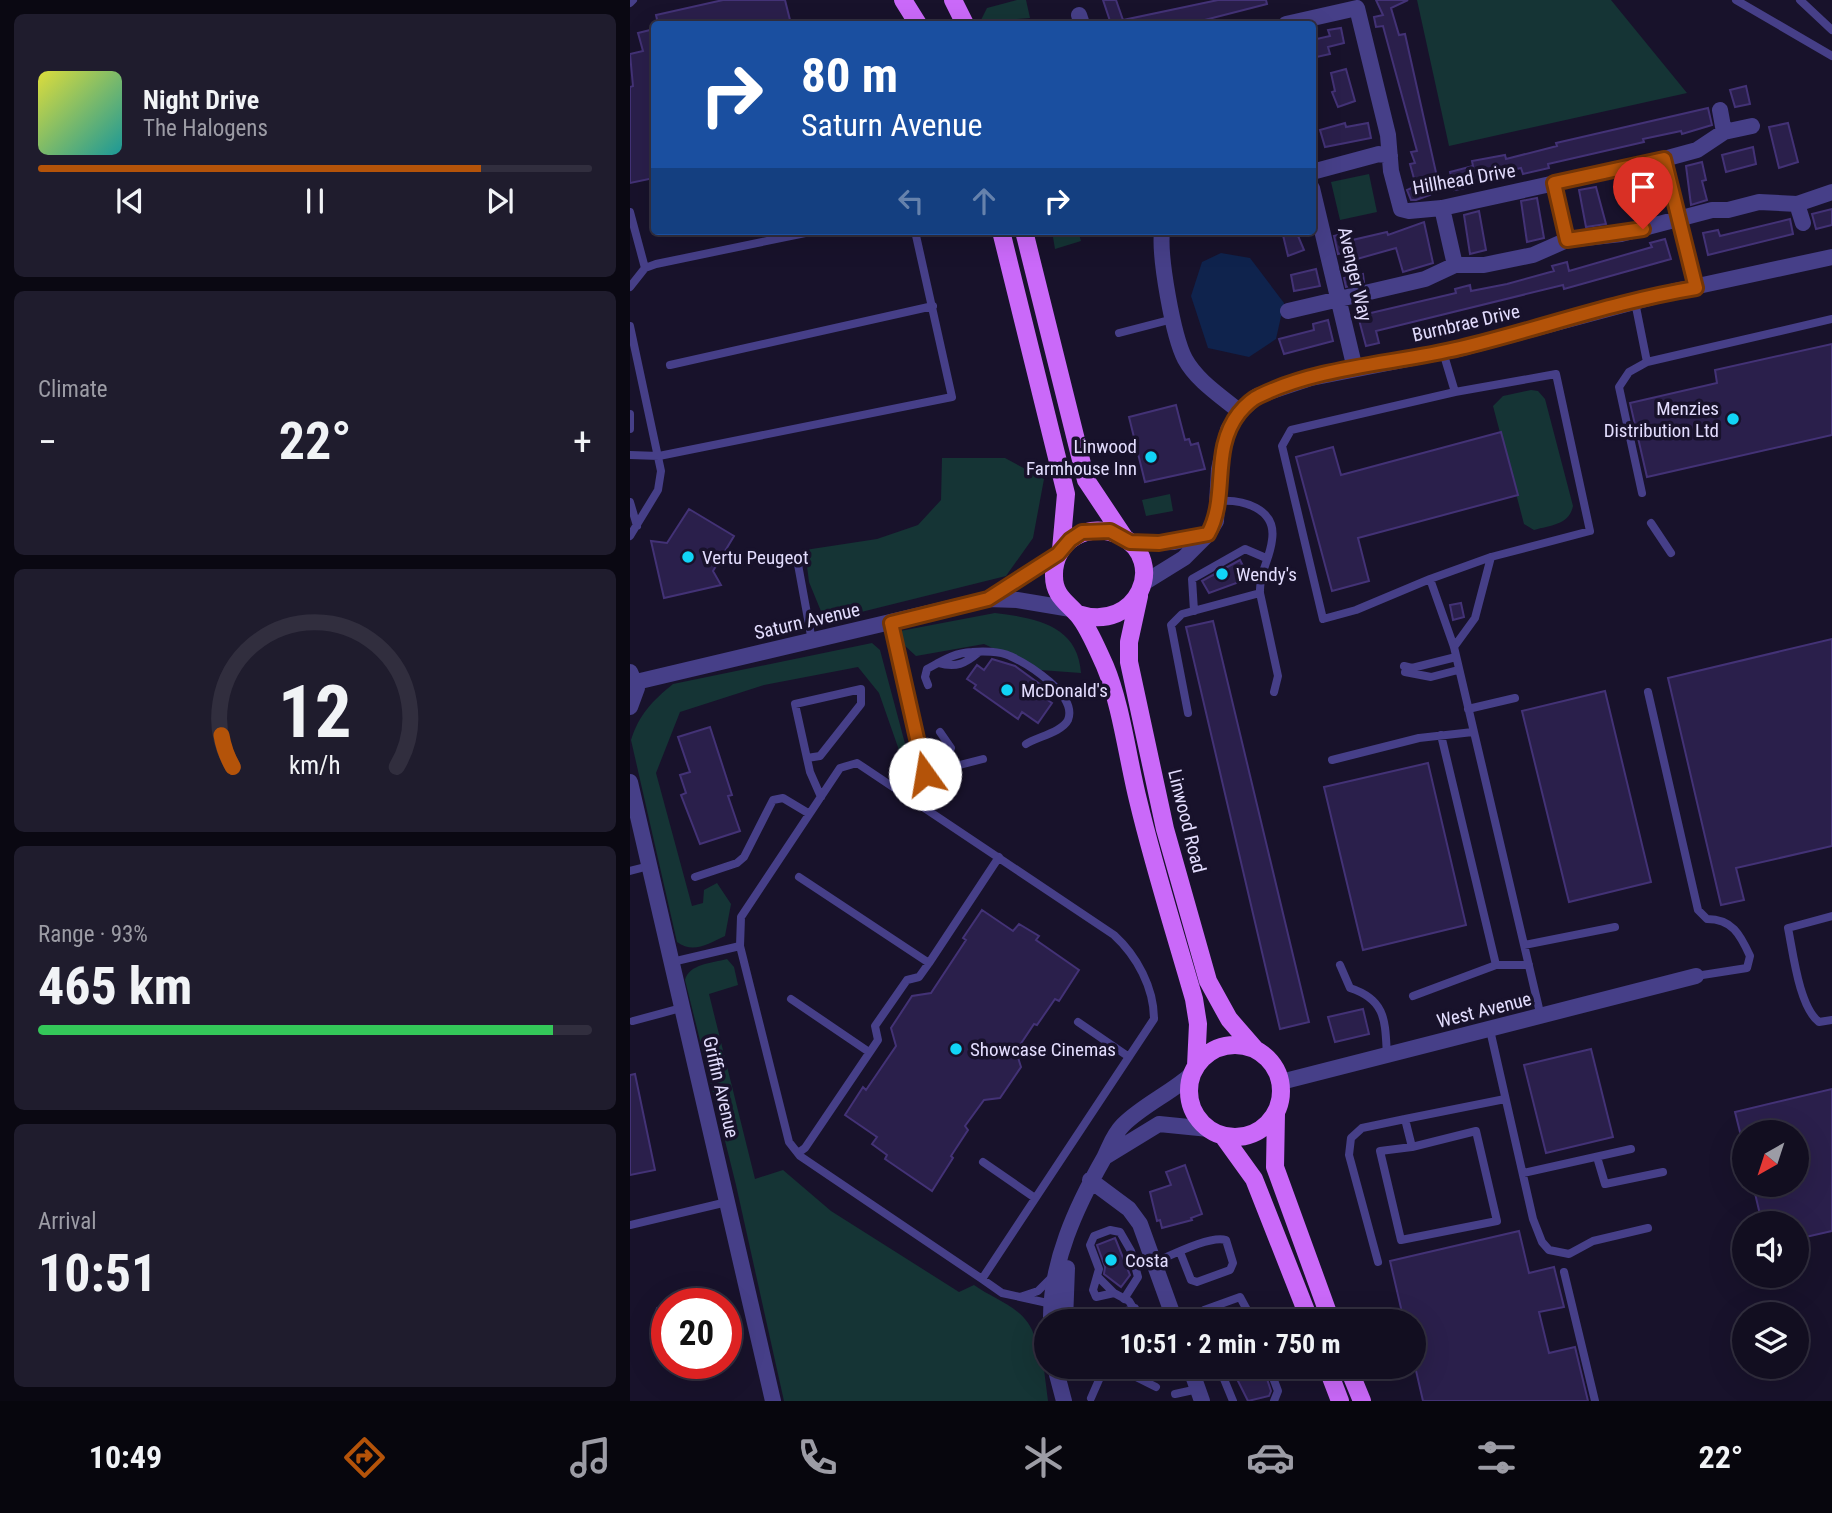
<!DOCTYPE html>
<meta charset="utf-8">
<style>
body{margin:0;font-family:"Roboto Condensed",sans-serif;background:#1f1c2d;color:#f1f3f6;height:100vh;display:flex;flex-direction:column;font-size:26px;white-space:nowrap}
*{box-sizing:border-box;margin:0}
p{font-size:23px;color:#9c9ca5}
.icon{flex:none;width:38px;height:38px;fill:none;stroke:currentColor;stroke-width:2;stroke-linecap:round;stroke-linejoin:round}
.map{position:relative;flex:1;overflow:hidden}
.sheet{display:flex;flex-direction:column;gap:14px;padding:14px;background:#0a0812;width:630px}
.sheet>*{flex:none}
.banner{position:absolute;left:21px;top:21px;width:665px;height:214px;border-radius:7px;box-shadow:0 7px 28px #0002,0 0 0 2px #312e3e;background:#1a4fa0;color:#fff;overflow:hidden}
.needle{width:46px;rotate:219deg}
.controls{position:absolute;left:1102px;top:1120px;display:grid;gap:14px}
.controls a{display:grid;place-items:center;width:77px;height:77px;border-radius:50%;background:#120e20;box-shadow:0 7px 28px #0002,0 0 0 2px #312e3e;font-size:35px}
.speed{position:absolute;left:21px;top:1288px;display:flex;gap:14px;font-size:35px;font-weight:700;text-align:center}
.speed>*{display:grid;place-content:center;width:91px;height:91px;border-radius:50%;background:#120e20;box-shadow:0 7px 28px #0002,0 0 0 2px #312e3e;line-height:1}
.speed .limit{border:10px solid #d22;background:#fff;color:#111}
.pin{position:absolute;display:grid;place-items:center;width:60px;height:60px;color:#fff;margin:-72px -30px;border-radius:50% 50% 50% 0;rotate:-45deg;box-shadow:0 0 7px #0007}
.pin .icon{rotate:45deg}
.me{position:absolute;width:77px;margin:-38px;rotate:347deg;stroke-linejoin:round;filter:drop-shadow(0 0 5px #0008)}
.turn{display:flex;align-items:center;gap:24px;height:147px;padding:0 35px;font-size:32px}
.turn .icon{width:91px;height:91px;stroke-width:2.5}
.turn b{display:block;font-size:49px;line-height:60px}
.lanes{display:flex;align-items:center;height:66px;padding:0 35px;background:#0003;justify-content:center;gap:35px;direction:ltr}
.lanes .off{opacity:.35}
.big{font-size:52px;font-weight:700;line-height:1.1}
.sheet .widget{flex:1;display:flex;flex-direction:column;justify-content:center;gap:10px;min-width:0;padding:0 24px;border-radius:10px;background:#1f1c2d}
.sheet .dial{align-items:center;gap:0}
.dial svg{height:182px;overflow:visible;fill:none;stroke:#312e3e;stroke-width:7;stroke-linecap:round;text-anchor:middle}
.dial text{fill:#f1f3f6;stroke:none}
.song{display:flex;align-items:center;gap:21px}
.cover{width:84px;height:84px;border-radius:10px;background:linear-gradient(135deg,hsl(60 70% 55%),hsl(180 70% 35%))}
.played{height:7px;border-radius:4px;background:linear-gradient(90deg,#b45309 80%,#312e3e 80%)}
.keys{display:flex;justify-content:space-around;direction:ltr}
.heat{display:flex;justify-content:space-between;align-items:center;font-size:38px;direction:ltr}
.charge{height:10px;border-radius:5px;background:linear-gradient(90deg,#34c759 93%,#312e3e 0)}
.trip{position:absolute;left:404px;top:1309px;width:392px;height:70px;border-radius:35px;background:#120e20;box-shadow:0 7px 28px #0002,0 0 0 2px #312e3e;font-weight:700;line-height:70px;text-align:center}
.tab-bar{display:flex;height:112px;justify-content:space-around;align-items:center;background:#07060d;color:#9c9ca5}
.tab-bar .icon{width:49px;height:49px}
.tab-bar .current{color:#b45309}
.tab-bar b{font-size:32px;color:#f1f3f6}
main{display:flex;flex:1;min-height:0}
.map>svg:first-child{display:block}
.green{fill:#153435}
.water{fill:#0f234d}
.building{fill:#2a1f4b;stroke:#433276;stroke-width:2}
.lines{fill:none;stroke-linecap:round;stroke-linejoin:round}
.lane{stroke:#463f88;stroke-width:8}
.street{stroke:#463f88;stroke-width:16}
.primary{stroke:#ca69f9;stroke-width:18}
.route-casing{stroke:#753606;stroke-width:18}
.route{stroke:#b45309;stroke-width:12}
.poi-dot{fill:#11d4f6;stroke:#18122b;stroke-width:2.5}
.labels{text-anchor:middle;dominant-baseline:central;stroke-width:7;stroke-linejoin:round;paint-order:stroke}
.street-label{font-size:19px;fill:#e3ddfe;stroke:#18122b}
.poi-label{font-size:19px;fill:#e3ddfe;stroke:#18122b;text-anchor:start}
</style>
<main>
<section class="sheet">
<div class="widget">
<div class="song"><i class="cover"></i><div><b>Night Drive</b><p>The Halogens</p></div></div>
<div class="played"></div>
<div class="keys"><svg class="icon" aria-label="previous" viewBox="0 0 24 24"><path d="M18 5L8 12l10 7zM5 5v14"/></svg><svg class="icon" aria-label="pause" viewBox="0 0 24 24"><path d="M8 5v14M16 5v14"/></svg><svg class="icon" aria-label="next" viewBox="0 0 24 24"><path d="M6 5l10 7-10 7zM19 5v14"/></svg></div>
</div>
<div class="widget"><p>Climate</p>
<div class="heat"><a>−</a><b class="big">22°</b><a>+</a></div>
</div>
<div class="widget dial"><svg viewBox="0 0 100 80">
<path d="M14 69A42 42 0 1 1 86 69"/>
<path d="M14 69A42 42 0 0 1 9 55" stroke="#b45309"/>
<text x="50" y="56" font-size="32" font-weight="700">12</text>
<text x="50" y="72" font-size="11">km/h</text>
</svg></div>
<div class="widget"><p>Range · 93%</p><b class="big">465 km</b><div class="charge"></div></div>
<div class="widget"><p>Arrival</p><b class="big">10:51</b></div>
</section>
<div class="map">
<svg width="1202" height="1401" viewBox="0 0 1202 1401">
<rect width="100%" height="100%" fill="#18122b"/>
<path class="green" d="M387,0H396L400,18L387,19L388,24H349L357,8Z
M787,0H981L1057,93L819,146Z
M739,174L747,212L710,220L701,182Z
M422,231H448L451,241L425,249Z
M901,390L908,391L915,399L943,506C939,525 921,525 904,530L894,524L863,406L873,396Z
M312,458H375L414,479L403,538L376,576L195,621L179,582L175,550L247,539L288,525L311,500Z
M540,494L543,511L516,516L512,500Z
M365,613C405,618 448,625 451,673L410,670L354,644L286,656L274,645L270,631Z
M242,643L250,650L285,781L320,772L325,792L296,800L283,790L249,693L228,667L134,685L50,712L26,773L62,906L73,903L74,890L87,883L101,904L95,936C78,944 63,954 47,942L1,740C9,715 22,701 43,684Z
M97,959L104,967L108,985L79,994L125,1179L153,1170L201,1211L329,1292L344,1285C366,1301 398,1308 405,1339L410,1338L418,1401H154L106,1185L55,980C59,964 82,963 97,959Z"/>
<path class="water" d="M591,253L620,258L654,303L646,339L619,357L578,348L561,296L572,262Z"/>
<path class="building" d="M93,0H155L161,24H28L26,15Z
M473,0H486L493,20L588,0H636L637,4L563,23L481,24Z
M746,0H778L761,8L769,35L775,34L807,177L794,180L800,195L786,200H781L777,190L786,186L780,164L785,163L781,152L787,151L753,26L746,27L744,17L753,15Z
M711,28L714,43L698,47L700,54L682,58V40L700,36L698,30Z
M24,29V178L0,183V87L3,86L0,54L13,51L8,33Z
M716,69L725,101L708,107L702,92L705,91L701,73Z
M1116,86L1120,104L1105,107L1100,90Z
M1078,108L1082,125L1052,134L1051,131L1013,139L1014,142L918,164L919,168L893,174L891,168L833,181L835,188L824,190L820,172L843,166L842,161L875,155L876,159L927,146L926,143Z
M715,123L716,127L738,123L741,138L695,147L690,130Z
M1158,123L1168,162L1149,168L1139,127Z
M1123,147L1126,164L1096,172L1092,155Z
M1072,162L1076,180L1072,181L1077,200L1061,205L1056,166Z
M1018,175L1027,214L1011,218L1000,179Z
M966,187L976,224L956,227L949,190Z
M907,198L914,238L897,242L891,201Z
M1202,209V225L1186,229L1182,214Z
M849,211L856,250L840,254L834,215Z
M1160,219L1163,234L1078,255L1073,233L1088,230L1090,236Z
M794,222L803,263L773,272L766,248L727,259L724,250L708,254L704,236L716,233L718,241L757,232L758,235Z
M652,231H666L674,250L658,256Z
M1035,239L1041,259L934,289L933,285L746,331L749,343L736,346L728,316L826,293L825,289L840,285L841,291L877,284L924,271L922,266L937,262L939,271L1022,247L1020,243Z
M686,269L690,286L664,291L661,275Z
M733,274L734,282L716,287L714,278Z
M698,320L703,341L654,354L649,339L684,330L683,324Z
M1202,344V435L1017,477L1000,403L1087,383L1085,370Z
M546,405L555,440L559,439L561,445L568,443L575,469L515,482L499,417Z
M871,432L888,495L728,538L739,581L702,591L666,457L703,447L711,475Z
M59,509L104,536L83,571L91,585L34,598L21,541L37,543Z
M610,560L614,568L608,572L612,581L579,593L572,581Z
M831,603L834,617L823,620L820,605Z
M583,621L679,1022L650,1029L556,627Z
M1202,639V846L1106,868L1114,900L1091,905L1038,678Z
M362,659L385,666L411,685L406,692L422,703L408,723L392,712L388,719L344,688L346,685L337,679L347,665L354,670Z
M975,691L1021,882L939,902L892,711Z
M80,727L102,795L98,796L110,831L70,844L51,795L56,793L50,775L60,772L48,737Z
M798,763L836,925L733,950L694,787Z
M352,910L383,931L389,924L409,936L406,940L449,970L429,1001L425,999L407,1025L404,1024L386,1051L391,1067L370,1098L354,1100L335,1126L338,1130L321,1156L323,1158L302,1191L255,1159L257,1155L242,1144L247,1137L215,1115L233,1087L236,1090L266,1046L261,1028L282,996L301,993L336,940L333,938Z
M733,1009L739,1034L705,1042L698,1017Z
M961,1049L983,1137L916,1153L894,1065Z
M5,1074L25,1170L0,1175V1075Z
M1202,1089V1231L1167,1239V1223H1132L1123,1185H1167V1132H1110L1105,1112Z
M555,1165L572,1214L561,1218L562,1220L532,1228L530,1220L527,1221L520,1192L541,1185L536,1172Z
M889,1231L899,1273L924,1267L934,1307L909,1312L919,1353L945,1347L958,1401H793L784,1362V1321H774L760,1261Z
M485,1238L500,1275L491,1287L474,1274L475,1267L467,1245Z
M37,1306V1343L21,1328L27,1308Z
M606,1367H633L641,1391L639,1396L618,1401L607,1379L610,1378Z"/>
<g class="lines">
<path class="lane" d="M1106,0L1202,56
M1170,0L1202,30
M0,3L3,0
M0,212L15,268
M0,287L15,268L26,264L185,231
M1005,302L1017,362L1202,319
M0,326L31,471L28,490L0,536
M489,333L543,319
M813,352L825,392
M40,365L303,306
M0,414V429
M0,455L29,456L322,397L285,231
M1012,493L989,387L999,372L1017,362
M0,502L7,526
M1021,523L1041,553
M167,559L182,641
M800,579L861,557L960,531L926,374L825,392L661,430L652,446L693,619L726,610L800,579L824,647L911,1017
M630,593L648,676L644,692
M564,611L562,579L615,549L636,558
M261,623L295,774L353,759
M824,647L845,618L861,557
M308,663C326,668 335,664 349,652
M774,666L782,668L826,657
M775,672L801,677L828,670
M298,685L295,677L297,669C312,661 323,653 342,652C352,651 370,651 380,656C398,664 448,695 438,720C432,732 407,737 396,744
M1018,692L1068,910L1077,919C1102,919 1110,934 1120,956L1117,968L1066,976
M838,709L885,698
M558,713L541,625L552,614L630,593C629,573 640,559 642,540C647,508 612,499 588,501
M811,735L866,965
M290,752L296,758L314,761L321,748L310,732
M177,758L190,756L231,704V689L165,704L180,772L191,797
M702,760L789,738L843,732
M0,871L19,866
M65,877L107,863L114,857L143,800L153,798L178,813
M169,877L299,963
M1202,916L1158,928C1163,952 1169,1007 1189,1022L1202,1020
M894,945L985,927
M42,962L110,946
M710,965L720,988C757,1000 755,1022 757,1056
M783,996L866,965H899
M161,999L239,1052
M3,1021L51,1008
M448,1022L499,1057
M860,1030L903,1219L912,1242L919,1250L939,1254L963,1241L1018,1228
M782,1147L750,1151L771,1240L867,1221L846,1131L782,1147L775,1119L875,1099
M168,1153L175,1148L248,1040L245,1026L277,980L289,977L299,963L369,857
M967,1157L975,1184L1033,1172
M353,1162L405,1198
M893,1173L1001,1149
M0,1225L97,1202
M748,1262L719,1155L721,1138L732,1128L775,1119
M523,1263C540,1256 580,1235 596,1240L603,1263L600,1270L567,1282L561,1280L550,1252
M934,1272L965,1401
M468,1277L484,1293L466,1297L463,1290L469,1269L460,1245L464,1236L480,1230L490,1232L501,1251L508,1277L494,1299
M352,1279L524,1019C524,988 507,956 484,935L227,763L210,768L111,917L110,946L159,1142L170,1156L352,1279L372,1293L422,1304
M484,1293L499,1301L511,1321
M390,1297L408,1291L422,1277
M466,1321L505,1308
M573,1321L571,1313L574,1310L610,1297L623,1321
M589,1367L603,1401
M639,1367L648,1391L644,1401
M545,1394L568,1389
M461,1398L472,1373L476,1371L506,1377L526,1387"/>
<path class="street" d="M449,15L452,24
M656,24L727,8L758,135L761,171L771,209L779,211L812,208L1034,159L1066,288
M1090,110L1094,132
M1034,159L1067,150L1094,132L1122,126
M682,172L749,154L760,156
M924,183L937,240
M682,188L725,369
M1167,204L1173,223
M812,208L825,265
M532,231C529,257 543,336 555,359C567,381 591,396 610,412
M658,311L795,279L825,265H854L903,255L937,240L991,234L1082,210H1098L1129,202L1167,204L1202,192
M500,543L544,542L578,534
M512,584L554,558L578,534L586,521L589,469L598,430L610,412L627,396L681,378L829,349L1045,291L1202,257
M360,598L428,554
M0,672L7,688L0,707
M6,682L358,599L387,600L441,609
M0,782L143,1401
M651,1082L1066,976
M475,1157L529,1124L579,1129
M460,1180L499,1209L510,1224L545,1321
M421,1321C420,1263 446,1207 474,1158C480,1146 483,1135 493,1125C513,1105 541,1093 562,1074
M435,1321L437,1268
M425,1367L434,1401
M560,1367L572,1401"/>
<path class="primary" d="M273,0L288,24
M323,0L335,24
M371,231L436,494L431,550
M394,231L456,480L494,537
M509,596L499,642V662L535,829L578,981L599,1019L625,1049
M448,614C508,633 538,561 491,536C460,520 423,540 424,576C424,596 437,602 448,615C459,628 468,651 475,666C491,704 498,760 508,800C524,867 545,933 564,999L568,1024L566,1066
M559 1091a46 46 0 1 1 92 0a46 46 0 1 1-92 0Z
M646,1113L645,1167L701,1321
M593,1136L624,1179L680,1321
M697,1367L710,1401
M718,1367L732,1401"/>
</g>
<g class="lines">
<g class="route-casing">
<path id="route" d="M295,774L261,623L358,599L428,554L440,540L452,532L480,531L500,542L529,543L578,534C599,497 580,450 609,413C614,407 622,399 629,396C690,366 764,364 830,348C909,329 986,301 1066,288L1034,159L924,183L937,240L1013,229"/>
</g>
<use href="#route" class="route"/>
</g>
<g class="poi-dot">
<circle cx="1103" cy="419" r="7"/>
<circle cx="521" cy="457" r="7"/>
<circle cx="58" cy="557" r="7"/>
<circle cx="592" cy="574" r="7"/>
<circle cx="377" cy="690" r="7"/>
<circle cx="326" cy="1049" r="7"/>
<circle cx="481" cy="1260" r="7"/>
</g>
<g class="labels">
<g class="street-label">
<text transform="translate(834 179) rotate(-10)">Hillhead Drive</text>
<text transform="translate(725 274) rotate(77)">Avenger Way</text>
<text transform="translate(836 323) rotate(-13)">Burnbrae Drive</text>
<text transform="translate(177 621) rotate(-13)">Saturn Avenue</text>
<text transform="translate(557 821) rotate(76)">Linwood Road</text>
<text transform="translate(854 1010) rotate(-14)">West Avenue</text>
<text transform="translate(91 1087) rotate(77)">Griffin Avenue</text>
</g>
<g class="poi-label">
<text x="1089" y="408" text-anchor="end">Menzies<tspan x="1089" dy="22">Distribution Ltd</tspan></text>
<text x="507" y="446" text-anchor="end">Linwood<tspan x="507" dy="22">Farmhouse Inn</tspan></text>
<text x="72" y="557">Vertu Peugeot</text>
<text x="606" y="574">Wendy's</text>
<text x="391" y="690">McDonald's</text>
<text x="340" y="1049">Showcase Cinemas</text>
<text x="495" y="1260">Costa</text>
</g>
</g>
</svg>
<div class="controls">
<a><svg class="needle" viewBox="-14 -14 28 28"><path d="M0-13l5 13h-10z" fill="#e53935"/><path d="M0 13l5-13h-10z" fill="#9c9ca5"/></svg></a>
<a><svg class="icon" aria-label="sound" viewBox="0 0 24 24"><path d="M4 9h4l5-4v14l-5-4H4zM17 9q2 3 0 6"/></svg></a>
<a><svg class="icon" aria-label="layers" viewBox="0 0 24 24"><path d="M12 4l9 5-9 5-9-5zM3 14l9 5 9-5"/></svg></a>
</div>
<div class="speed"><div class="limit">20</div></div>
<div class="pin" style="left:1013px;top:229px;background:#d93025"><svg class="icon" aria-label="arrive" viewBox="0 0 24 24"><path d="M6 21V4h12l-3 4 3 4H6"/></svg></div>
<svg class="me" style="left:295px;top:774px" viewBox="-20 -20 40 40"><circle r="19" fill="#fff"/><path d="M0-13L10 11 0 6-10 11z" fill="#b45309"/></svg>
<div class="trip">10:51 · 2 min · 750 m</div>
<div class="banner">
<div class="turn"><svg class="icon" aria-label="right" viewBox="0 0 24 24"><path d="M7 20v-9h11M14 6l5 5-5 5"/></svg><div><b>80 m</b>Saturn Avenue</div></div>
<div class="lanes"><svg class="icon off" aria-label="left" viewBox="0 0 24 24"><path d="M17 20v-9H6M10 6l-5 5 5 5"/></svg><svg class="icon off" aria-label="ahead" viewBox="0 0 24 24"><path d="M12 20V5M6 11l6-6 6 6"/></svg><svg class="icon" aria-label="right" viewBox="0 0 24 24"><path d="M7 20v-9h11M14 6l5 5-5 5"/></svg></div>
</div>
</div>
</main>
<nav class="tab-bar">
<b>10:49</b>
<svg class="icon current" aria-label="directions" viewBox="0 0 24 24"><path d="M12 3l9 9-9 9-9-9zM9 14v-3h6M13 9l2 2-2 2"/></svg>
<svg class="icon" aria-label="music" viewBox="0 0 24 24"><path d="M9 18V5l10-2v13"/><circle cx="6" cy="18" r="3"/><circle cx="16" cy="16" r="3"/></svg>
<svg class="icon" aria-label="phone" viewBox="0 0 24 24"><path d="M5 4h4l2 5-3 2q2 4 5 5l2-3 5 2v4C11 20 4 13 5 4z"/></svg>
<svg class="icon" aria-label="climate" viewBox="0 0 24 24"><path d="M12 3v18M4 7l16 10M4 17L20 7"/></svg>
<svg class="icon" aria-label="car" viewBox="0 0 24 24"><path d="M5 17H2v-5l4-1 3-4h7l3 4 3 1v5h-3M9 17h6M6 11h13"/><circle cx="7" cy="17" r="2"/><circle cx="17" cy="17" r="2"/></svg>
<svg class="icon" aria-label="filters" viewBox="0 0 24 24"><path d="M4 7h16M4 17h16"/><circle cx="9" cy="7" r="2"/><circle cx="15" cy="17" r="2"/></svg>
<b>22°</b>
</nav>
